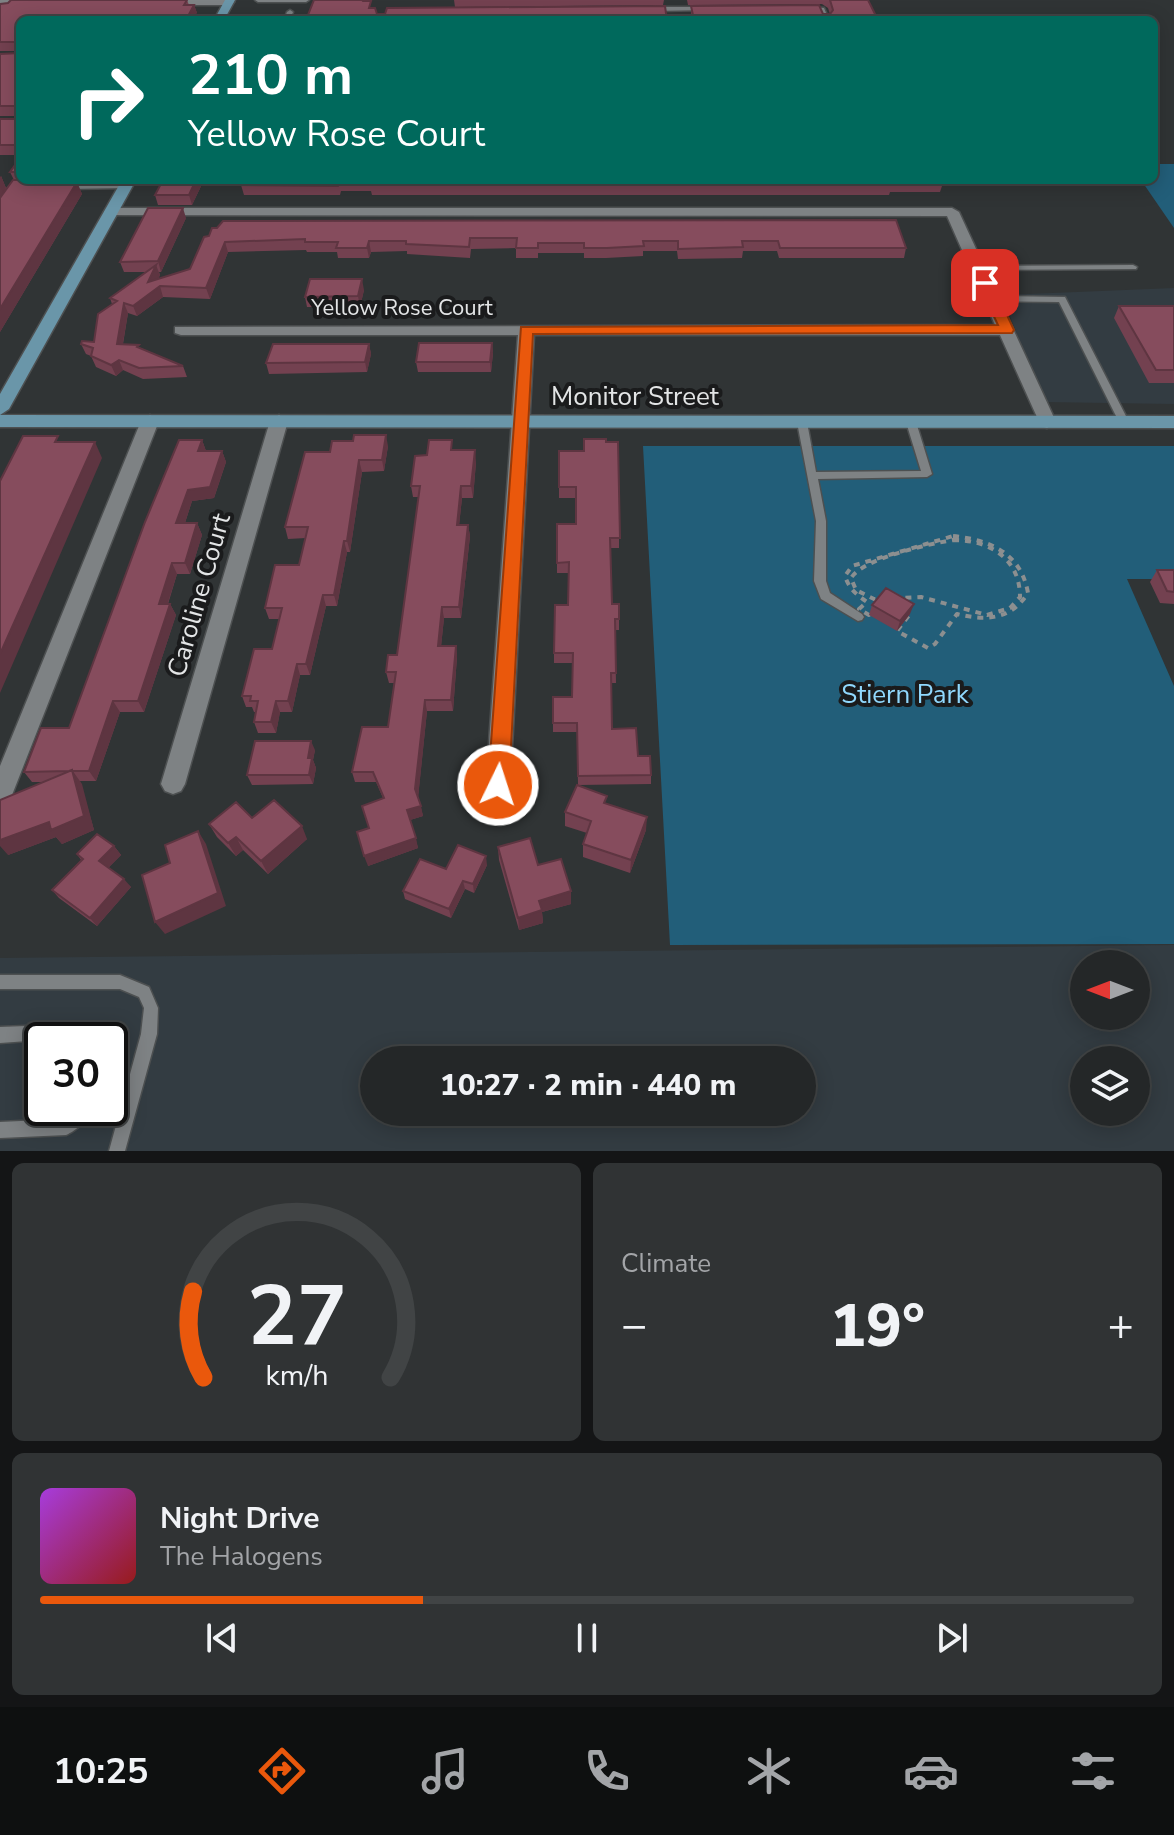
<!DOCTYPE html>
<meta charset="utf-8">
<style>
body{margin:0;font-family:"Nunito Sans",sans-serif;background:#303334;color:#f1f3f6;height:100vh;display:flex;flex-direction:column;font-size:30px;white-space:nowrap}
*{box-sizing:border-box;margin:0}
p{font-size:26px;color:#a3a5a8}
.icon{flex:none;width:44px;height:44px;fill:none;stroke:currentColor;stroke-width:2;stroke-linecap:round;stroke-linejoin:round}
.map{position:relative;height:1151px;overflow:hidden}
.side{display:flex;flex-direction:column;gap:12px;padding:12px;background:#141516;flex:1}
.side>*{flex:none}
.banner{position:absolute;left:16px;top:16px;width:1142px;height:168px;border-radius:12px;box-shadow:0 4px 20px #0003,0 0 0 2px #414445;background:#00695c;color:#fff;overflow:hidden}
.needle{width:52px;rotate:270deg}
.fabs{position:absolute;left:1070px;top:950px;display:grid;gap:16px}
.fabs a{display:grid;place-items:center;width:80px;height:80px;border-radius:50%;background:#242728;box-shadow:0 4px 20px #0003,0 0 0 2px #414445;font-size:40px}
.speed{position:absolute;left:24px;top:1022px;display:flex;gap:16px;font-size:40px;font-weight:700;text-align:center}
.speed>*{display:grid;place-content:center;width:104px;height:104px;border-radius:50%;background:#242728;box-shadow:0 4px 20px #0003,0 0 0 2px #414445;line-height:1}
.speed .limit{border:4px solid #111;border-radius:12px;background:#fff;color:#111}
.pin{position:absolute;display:grid;place-items:center;width:68px;height:68px;color:#fff;margin:-34px;border-radius:16px;box-shadow:0 4px 12px #0006}
.me{position:absolute;width:88px;margin:-44px;rotate:4deg;stroke-linejoin:round;filter:drop-shadow(0 0 6px #0008)}
.turn{display:flex;align-items:center;gap:28px;height:168px;padding:0 40px;font-size:36px}
.turn .icon{width:104px;height:104px;stroke-width:2.5}
.turn b{display:block;font-size:56px;line-height:68px}
.big{font-size:60px;font-weight:800;line-height:1.1}
.side .widget{flex:1;display:flex;flex-direction:column;justify-content:center;gap:12px;min-width:0;padding:0 28px;border-radius:12px;background:#303334}
.side .dial{align-items:center;gap:0}
.dial svg{height:208px;overflow:visible;fill:none;stroke:#414445;stroke-width:7;stroke-linecap:round;text-anchor:middle}
.dial text{fill:#f1f3f6;stroke:none}
.song{display:flex;align-items:center;gap:24px}
.cover{width:96px;height:96px;border-radius:12px;background:linear-gradient(135deg,hsl(280 70% 55%),hsl(0 70% 35%))}
.played{height:8px;border-radius:4px;background:linear-gradient(90deg,#ea580c 35%,#414445 35%)}
.keys{display:flex;justify-content:space-around;direction:ltr}
.heat{display:flex;justify-content:space-between;align-items:center;font-size:44px;direction:ltr}
.side .tiles{flex:1;display:grid;gap:12px;grid-template-columns:1fr 1fr}
.widget:last-child{grid-column:span 2}
.trip{position:absolute;left:360px;top:1046px;width:456px;height:80px;border-radius:40px;background:#242728;box-shadow:0 4px 20px #0003,0 0 0 2px #414445;font-weight:800;line-height:80px;text-align:center}
.dock{display:flex;height:128px;justify-content:space-around;align-items:center;background:#0e1010;color:#a3a5a8}
.dock .icon{width:56px;height:56px}
.dock .selected{color:#ea580c}
.dock b{font-size:36px;color:#f1f3f6}
.map>svg:first-child{display:block}
.built{fill:#333c42;fill-rule:evenodd}
.green{fill:#225e79}
.lines{fill:none;stroke-linecap:round;stroke-linejoin:round}
.lane-casing{stroke:#4d5051;stroke-width:3}
.street-casing{stroke:#4d5051;stroke-width:3}
.secondary-casing{stroke:#4d5051;stroke-width:3}
.path{stroke:#8c8f90;stroke-width:4;stroke-dasharray:6 6;stroke-linecap:butt}
.lane{fill:#7e8284;fill-rule:evenodd}
.street{fill:#7e8284;fill-rule:evenodd}
.secondary{fill:#6a96a9;fill-rule:evenodd}
.wall{fill:#734150}
.shaded-wall{fill:#5e3541}
.building{fill:#864c5d;stroke:#5e3541;stroke-width:2}
.route{fill:#ea580c;stroke:#983908;stroke-width:2}
.labels{text-anchor:middle;dominant-baseline:central;stroke-width:8;stroke-linejoin:round;paint-order:stroke}
.far-street-label{font-size:22px;fill:#e3e5e6;stroke:#1a1b1c}
.street-label{font-size:26px;fill:#e3e5e6;stroke:#1a1b1c}
.park-label{font-size:26px;fill:#90d8fd;stroke:#1a1b1c}
</style>
<div class="map">
<svg width="1174" height="1151" viewBox="0 0 1174 1151">
<rect width="100%" height="100%" fill="#303435"/>
<path class="built" d="M1174,288V404L1043,402L1002,295Z
M1174,945V1151H0V958ZM1084,964H1136V1016H1084ZM42,1040H110V1108H42ZM374,1060H802V1112H374ZM1084,1060H1136V1112H1084Z"/>
<path class="green" d="M1154,164H1174V228L1141,180H1154Z
M643,446H1174V579H1127L1174,686V944L670,945Z"/>
<g class="lines">
<g class="lane-casing">
<path id="lane" d="M255,0H309L306,2H258Z
M705,7L707,8V10L654,11L651,9L654,7Z
M806,7L824,8L829,20H823L820,11L804,10V8Z
M290,10L293,12L290,20H284L287,12Z
M125,184L129,186L128,188L65,189L61,187L65,185Z
M1133,265L1137,267L1136,269L978,270L974,268L978,266Z
M993,296L1065,297L1129,422L1127,424L1124,425L1119,422L1059,302L990,301L989,299Z
M802,419L807,422L816,472L921,471L906,422L911,419L916,422L932,474L927,477L818,479L826,521V581L830,593L862,614L864,617L862,620L858,621L821,599L814,581L816,521L797,422Z
M0,975H120L149,987L158,1008L157,1034L125,1151H109L141,1034L144,1008L139,997L120,989H0Z
M52,1025L79,1026L90,1028L103,1035L106,1040H42L0,1043V1027Z
M74,1108H94C90,1118 76,1131 66,1135L0,1138V1122L63,1119Z"/>
</g>
<g class="street-casing">
<path id="street" d="M0,0H40L41,2L36,5H0Z
M156,0H233L234,2L229,5H160L156,4Z
M111,208H952L959,212L1056,422L1047,428L1041,426L1000,335H534L510,785L506,792L498,795L490,792L486,785L518,335H181L175,333V327L995,325L947,216L106,215L104,212Z
M150,415L159,421L12,795L8,802L0,806V766L141,421Z
M279,415L288,421L185,784L181,791L173,794L165,791L161,784L270,421Z"/>
</g>
<g class="secondary-casing">
<path id="secondary" d="M225,0H235L224,20H214Z
M122,180H136L9,409L0,415V394Z
M0,415L1174,416V428L0,427Z"/>
</g>
<path class="path" d="M953,536C990,540 1021,553 1028,593C1011,620 986,621 957,614L935,644L928,648L897,631L910,614L883,599L869,615L859,609L867,602C857,595 849,589 845,576L852,566Z
M953,540C989,540 1020,558 1020,597L1010,608L987,615L921,597L874,599L856,590L851,578C864,558 929,544 953,540Z"/>
<use href="#lane" class="lane"/>
<use href="#street" class="street"/>
<use href="#secondary" class="secondary"/>
</g>
<path class="wall" d="M187,0L189,5H194L197,13L20,20V155H0V119H18V116H0V54L19,53L18,51H0V4Z
M454,0H664L663,5L455,7Z
M687,0H868L878,20H691V6L830,14L828,8L822,4L688,5Z
M20,158V180H87L86,181H76L82,194L0,332L1,176L6,188L14,180L10,172Z
M204,180L192,205H158L155,195Z
M243,180H948L946,186H942L940,192H890L889,195H372L371,191H341L340,195H244L241,185Z
M186,218L161,272H159L160,275L158,279L190,269L204,237L896,220L906,248L904,258H779L777,251H743L742,258L678,259L677,251H643V256L606,258H584V253H538V258H516V248L471,249L470,258L407,254V251L371,252L369,258H338L337,252H307L306,250L228,252L210,299L163,297L137,316L128,313L123,344L141,348L183,366L187,377L143,379L123,370L116,376L96,367L91,356L86,354L81,344L94,342L112,304L110,298L146,272H124L120,262Z
M364,290L360,307H307L305,297Z
M1119,306H1174V383H1149L1114,318Z
M492,343L493,353L491,372H418L416,362Z
M369,344L371,354L367,372L269,374L266,363Z
M202,440L206,451H222L226,462L214,498L192,501L185,523H197L202,535L190,574H177L168,604H170L176,615L144,712H120L96,781H80L94,830L62,844L56,837L8,855L43,782H32L24,772L69,728Z
M606,442L619,470V548H610L612,604L619,619V630H615L616,683H611L612,729L638,756L651,775V784L578,785L646,830L630,873L583,857V844L587,833L565,826V812L578,785L577,732H553V697H572V663H554V653L568,605L569,573H557V563L576,524V498H559V451H584Z
M388,446L384,471L362,472L350,552H347L337,606H326L310,675H300L292,712H280L276,733H258L254,722L256,712H254L252,707H246L242,696L272,649L279,619H269L265,608L299,565L306,538L288,539L285,527L330,452Z
M453,450L476,462L473,498H462L459,525H468L470,536L461,618H444L441,646H456L457,657L453,711H427L418,797L423,816L410,820L418,848L368,866L369,828L383,798L376,782H355L352,772L388,727L394,683H389L386,672L397,655L419,497H413L411,486Z
M1157,570H1174V604L1160,603L1150,582Z
M872,605L910,614L897,631L869,615Z
M315,750L313,760L316,768L313,784L252,785L247,775Z
M252,818L307,839L268,874L243,850L236,856L217,837L209,824Z
M114,846L121,855L108,868L131,887L97,926L59,898L52,890L81,860L77,854Z
M498,847L538,865L571,904L542,912L543,923L519,930L499,860Z
M487,865L474,893L465,889L451,918L405,899L403,891L446,869Z"/>
<path class="shaded-wall" d="M194,5L197,13L193,20H186Z
M1,176L6,188L0,198V177Z
M74,180L77,182L82,194L0,332V309Z
M196,180H204L192,205L189,195Z
M183,208L186,218L161,272L158,261Z
M369,241L371,252L369,258L367,248Z
M225,242L228,252L210,299L206,288Z
M156,265L160,275L152,292L160,286L163,297L137,316L133,306L148,282Z
M362,279L364,290L360,307L358,296Z
M124,303L128,313L121,354L117,344Z
M492,343L493,353L491,372L490,362Z
M369,344L371,354L367,372L365,362Z
M119,360L123,370L116,376L111,365Z
M386,435L388,446L384,471L382,460Z
M202,440L206,451H198Z
M95,442L102,458L0,693V654Z
M475,450L476,462L473,498L471,486Z
M222,451L226,462L214,498L192,501L181,535L176,523L188,490Z
M359,460L362,472L350,552L347,541Z
M461,486L462,498L458,536L457,525Z
M197,523L202,535L190,574L185,563Z
M468,525L470,536L461,618L459,607Z
M344,541L347,552L337,606L334,595Z
M172,563L177,574L164,615L159,604Z
M323,595L326,606L310,675L306,664Z
M170,604L176,615L144,712L138,701Z
M914,604L910,614L897,631L900,621Z
M442,607L444,618L440,657L438,646Z
M456,646L457,657L453,711L451,700Z
M297,664L300,675L292,712L288,701Z
M425,700L427,711L418,799L415,789Z
M113,701L120,712L96,781L89,771Z
M276,701L280,712L276,733L271,722Z
M311,741L315,750L313,760L316,768L313,784L309,775L308,758Z
M72,770L82,784L94,830L62,844L56,837L8,855L0,846V840Z
M421,806L423,816L410,820L407,810Z
M647,817L646,830L630,873L631,860Z
M302,826L307,839L268,874L261,861Z
M198,831L206,844L226,906L165,934L155,922Z
M236,837L243,850L236,856L228,843Z
M416,838L418,848L368,866L364,856Z
M114,846L121,855L106,870L99,861Z
M486,856L487,865L474,893L473,884Z
M124,879L131,887L97,926L90,918Z
M463,881L465,889L451,918L449,909Z
M571,891V904L542,912L543,923L519,930L518,918L539,901Z"/>
<path class="building" d="M11,0H187L184,5H194L186,20H20V145H0V119H18V106H0V54L19,53L16,42H0V4L8,3Z
M314,0H365L364,1H371L369,8H375L377,14H385L387,8L665,6L667,20H306Z
M830,0H868L878,20H694L691,6L819,5L823,14H830L833,10Z
M20,158V172H10Z
M13,180H74L73,182H77L0,309V198Z
M163,180H196L189,195H155Z
M243,180H943V182H890L891,185H370L371,181H340L338,186L241,185Z
M148,208H183L158,261L120,262Z
M896,220L906,248H780L778,241H742L743,247L678,249V241H643L644,246L607,248H584V243H538V248H516L517,238H470L469,247L406,244V241H369L367,248H336L338,242H305V239L225,242L206,288L160,286L133,306L124,303L117,344L139,345L137,347L183,366L139,368L119,360L111,365L91,356L93,348L81,344L82,341L94,342L98,314L117,301L110,298L156,265L148,282L190,269L204,237L209,236L212,228H217L223,221Z
M310,279H362L358,296L305,297Z
M1119,306H1174V370H1156Z
M419,343H492L490,362H416Z
M273,344H369L365,362L266,363Z
M354,435H386L382,460H359L347,541H344L334,595H323L306,664H297L288,701H276L271,722H254L258,701H250L251,696H242L254,649H272L282,608H265L275,565H299L308,527H285L305,452H330L332,441H353Z
M23,436H58L55,442H95L0,654V481Z
M584,439H606V442H618L620,538H610L612,604H619V619H615L616,673H611L612,729L636,728L638,756H650L651,775L578,776L577,723H553V697H572L573,653H554L555,605H568L569,562L557,563V524H576V487H559V451H584Z
M179,440H202L198,451H222L210,487L188,490L176,523H197L185,563H172L159,604H170L138,701H113L89,771H72V770L69,771L24,772L41,728H69L145,522Z
M429,440H452L451,450H475L471,486H461L457,525H468L459,607H442L438,646H456L451,700H425L415,789L421,806L407,810L416,838L364,856L357,832L369,828L362,806L384,798L373,772H352L362,727H388L396,672H386L388,655H397L420,486H411L415,456L427,455Z
M1157,570H1174V592L1167,591Z
M886,588L914,604L900,621L872,605Z
M255,741H311L308,758H312L309,775H247Z
M72,770L84,816L51,830L49,822L0,840V800Z
M577,785L607,796L604,803L647,817L631,860L583,844L591,821L565,812Z
M274,800L302,826L261,861L236,837L228,843L209,824L236,802L252,818Z
M198,831L218,893L155,922L142,875L170,863L165,845Z
M97,834L114,846L99,861L124,879L90,918L52,890L83,859L77,854Z
M530,838L538,865L561,859L571,891L539,901L542,910L518,918L498,847Z
M458,845L486,856L473,884L463,881L449,909L403,891L420,859L446,869Z"/>
<path class="route" d="M985,279L992,283L1014,330L1012,333L533,334L509,785L506,791L498,794L491,791L488,785L521,327L998,325L978,283Z"/>
<g class="labels">
<g class="far-street-label">
<text x="402" y="308">Yellow Rose Court</text>
</g>
<g class="street-label">
<text x="635" y="396">Monitor Street</text>
<text transform="translate(199 595) rotate(-74)">Caroline Court</text>
</g>
<g class="park-label">
<text x="905" y="694">Stiern Park</text>
</g>
</g>
</svg>
<div class="fabs">
<a><svg class="needle" viewBox="-14 -14 28 28"><path d="M0-13l5 13h-10z" fill="#e53935"/><path d="M0 13l5-13h-10z" fill="#a3a5a8"/></svg></a>
<a><svg class="icon" aria-label="layers" viewBox="0 0 24 24"><path d="M12 4l9 5-9 5-9-5zM3 14l9 5 9-5"/></svg></a>
</div>
<div class="speed"><div class="limit">30</div></div>
<div class="pin" style="left:985px;top:283px;background:#d93025"><svg class="icon" aria-label="arrive" viewBox="0 0 24 24"><path d="M6 21V4h12l-3 4 3 4H6"/></svg></div>
<svg class="me" style="left:498px;top:785px" viewBox="-20 -20 40 40"><circle r="17" fill="#ea580c" stroke="#fff" stroke-width="3"/><path d="M0-11L8 9 0 5-8 9z" fill="#fff"/></svg>
<div class="trip">10:27 · 2 min · 440 m</div>
<div class="banner">
<div class="turn"><svg class="icon" aria-label="right" viewBox="0 0 24 24"><path d="M7 20v-9h11M14 6l5 5-5 5"/></svg><div><b>210 m</b>Yellow Rose Court</div></div>
</div>
</div>
<section class="side">
<div class="tiles">
<div class="widget dial"><svg viewBox="0 0 100 80">
<path d="M14 69A42 42 0 1 1 86 69"/>
<path d="M14 69A42 42 0 0 1 10 36" stroke="#ea580c"/>
<text x="50" y="56" font-size="32" font-weight="700">27</text>
<text x="50" y="72" font-size="11">km/h</text>
</svg></div>
<div class="widget"><p>Climate</p>
<div class="heat"><a>−</a><b class="big">19°</b><a>+</a></div>
</div>
<div class="widget">
<div class="song"><i class="cover"></i><div><b>Night Drive</b><p>The Halogens</p></div></div>
<div class="played"></div>
<div class="keys"><svg class="icon" aria-label="previous" viewBox="0 0 24 24"><path d="M18 5L8 12l10 7zM5 5v14"/></svg><svg class="icon" aria-label="pause" viewBox="0 0 24 24"><path d="M8 5v14M16 5v14"/></svg><svg class="icon" aria-label="next" viewBox="0 0 24 24"><path d="M6 5l10 7-10 7zM19 5v14"/></svg></div>
</div>
</div>
</section>
<nav class="dock">
<b>10:25</b>
<svg class="icon selected" aria-label="directions" viewBox="0 0 24 24"><path d="M12 3l9 9-9 9-9-9zM9 14v-3h6M13 9l2 2-2 2"/></svg>
<svg class="icon" aria-label="music" viewBox="0 0 24 24"><path d="M9 18V5l10-2v13"/><circle cx="6" cy="18" r="3"/><circle cx="16" cy="16" r="3"/></svg>
<svg class="icon" aria-label="phone" viewBox="0 0 24 24"><path d="M5 4h4l2 5-3 2q2 4 5 5l2-3 5 2v4C11 20 4 13 5 4z"/></svg>
<svg class="icon" aria-label="climate" viewBox="0 0 24 24"><path d="M12 3v18M4 7l16 10M4 17L20 7"/></svg>
<svg class="icon" aria-label="car" viewBox="0 0 24 24"><path d="M5 17H2v-5l4-1 3-4h7l3 4 3 1v5h-3M9 17h6M6 11h13"/><circle cx="7" cy="17" r="2"/><circle cx="17" cy="17" r="2"/></svg>
<svg class="icon" aria-label="filters" viewBox="0 0 24 24"><path d="M4 7h16M4 17h16"/><circle cx="9" cy="7" r="2"/><circle cx="15" cy="17" r="2"/></svg>
</nav>
